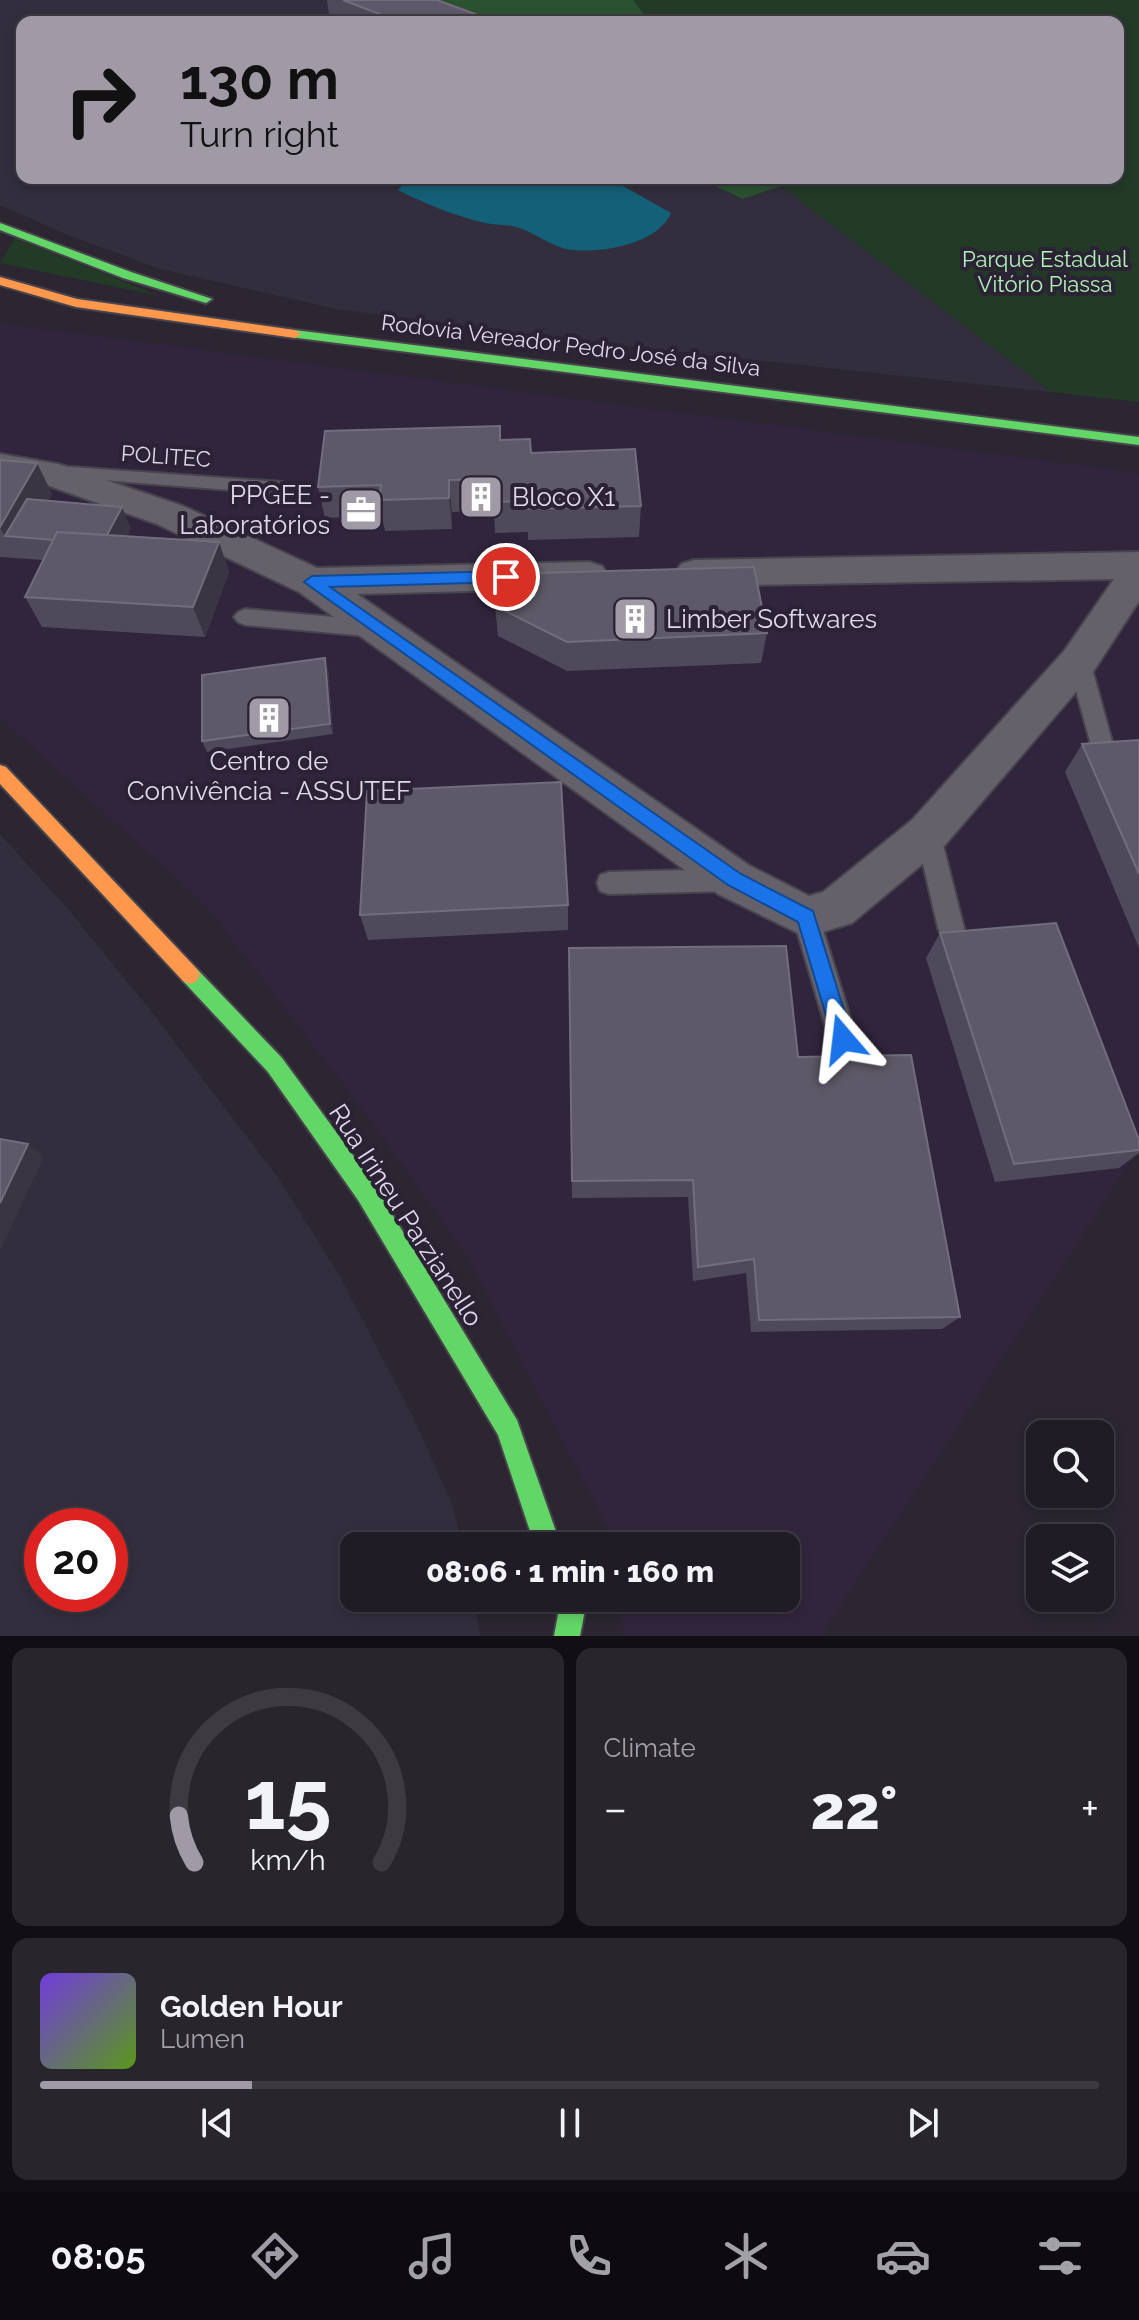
<!DOCTYPE html>
<meta charset="utf-8">
<style>
body{margin:0;font-family:Raleway,sans-serif;background:#28252d;color:#f1f3f6;height:100vh;display:flex;flex-direction:column;font-size:30px;white-space:nowrap}
*{box-sizing:border-box;margin:0}
p{font-size:26px;color:#a2a1a7}
.icon{flex:none;width:44px;height:44px;fill:none;stroke:currentColor;stroke-width:2;stroke-linecap:round;stroke-linejoin:round}
.map{position:relative;height:1636px;overflow:hidden}
.drawer{display:flex;flex-direction:column;gap:12px;padding:12px;background:#120f14;flex:1}
.drawer>*{flex:none}
.banner{position:absolute;left:16px;top:16px;width:1108px;height:168px;border-radius:16px;box-shadow:0 4px 12px #0003,0 0 0 2px #3d3a42;background:#a09aa7;color:#111;overflow:hidden}
.controls{position:absolute;left:1026px;top:1420px;display:grid;gap:16px}
.controls a{display:grid;place-items:center;width:88px;height:88px;border-radius:16px;background:#201c25;box-shadow:0 4px 12px #0003,0 0 0 2px #3d3a42;font-size:40px}
.speed{position:absolute;left:24px;top:1508px;display:flex;gap:16px;font-size:40px;font-weight:700;text-align:center}
.speed>*{display:grid;place-content:center;width:104px;height:104px;border-radius:50%;background:#201c25;box-shadow:0 4px 12px #0003,0 0 0 2px #3d3a42;line-height:1}
.speed .limit{border:12px solid #d22;background:#fff;color:#111}
.pin{position:absolute;display:grid;place-items:center;width:68px;height:68px;color:#fff;margin:-34px;border:4px solid #fff;border-radius:50%;box-shadow:0 2px 8px #0007}
.me{position:absolute;width:88px;margin:-44px;rotate:343deg;stroke-linejoin:round;filter:drop-shadow(0 0 6px #0008)}
.turn{display:flex;align-items:center;gap:28px;height:168px;padding:0 32px;font-size:36px}
.turn .icon{width:104px;height:104px;stroke-width:2.5}
.turn b{display:block;font-size:56px;line-height:68px}
.big{font-size:60px;font-weight:800;line-height:1.1}
.drawer .tile{flex:1;display:flex;flex-direction:column;justify-content:center;gap:12px;min-width:0;padding:0 28px;border-radius:16px;background:#28252d}
.drawer .dial{align-items:center;gap:0}
.dial svg{height:208px;overflow:visible;fill:none;stroke:#3d3a42;stroke-width:7;stroke-linecap:round;text-anchor:middle}
.dial text{fill:#f1f3f6;stroke:none}
.song{display:flex;align-items:center;gap:24px}
.cover{width:96px;height:96px;border-radius:12px;background:linear-gradient(135deg,hsl(260 70% 55%),hsl(90 70% 35%))}
.played{height:8px;border-radius:4px;background:linear-gradient(90deg,#a09aa7 20%,#3d3a42 20%)}
.keys{display:flex;justify-content:space-around;direction:ltr}
.heat{display:flex;justify-content:space-between;align-items:center;font-size:44px;direction:ltr}
.drawer .tiles{flex:1;display:grid;gap:12px;grid-template-columns:1fr 1fr}
.tile:last-child{grid-column:span 2}
.trip{position:absolute;left:340px;top:1532px;width:460px;height:80px;border-radius:16px;background:#201c25;box-shadow:0 4px 12px #0003,0 0 0 2px #3d3a42;font-weight:800;line-height:80px;text-align:center}
.menu{display:flex;height:128px;justify-content:space-around;align-items:center;background:#0d0b0f;color:#a2a1a7}
.menu .icon{width:56px;height:56px}
.menu .current{color:#a09aa7}
.menu b{font-size:36px;color:#f1f3f6}
.map>svg:first-child{display:block}
.built{fill:#31253d}
.education{fill:#322e3e;fill-rule:evenodd}
.green{fill:#233a27}
.forest{fill:#2b5230}
.water{fill:#146078}
.lines{fill:none;stroke-linecap:round;stroke-linejoin:round}
.lane-casing{stroke:#48444d;stroke-width:4}
.street-casing{stroke:#48444d;stroke-width:4}
.fast-casing{stroke:#48444d;stroke-width:4}
.slow-casing{stroke:#48444d;stroke-width:4}
.lane{fill:#65616a;fill-rule:evenodd}
.street{fill:#65616a;fill-rule:evenodd}
.fast{fill:#63d668;fill-rule:evenodd}
.slow{fill:#ff974d;fill-rule:evenodd}
.wall{fill:#4f4a59}
.shaded-wall{fill:#3a3542}
.building{fill:#5e5968;stroke:#726d7c;stroke-width:2}
.route{fill:#1a73e8;stroke:#114b97;stroke-width:2}
.labels{text-anchor:middle;dominant-baseline:central;stroke-width:8;stroke-linejoin:round;paint-order:stroke}
.far-park-label{font-size:22px;fill:#aef4b2;stroke:#2b2235}
.far-street-label{font-size:22px;fill:#dfd9e7;stroke:#2b2235}
.poi-label{font-size:26px;fill:#dfd9e7;stroke:#2b2235;text-anchor:start}
.street-label{font-size:26px;fill:#dfd9e7;stroke:#2b2235}
</style>
<div class="map">
<svg width="1139" height="1636" viewBox="0 0 1139 1636">
<rect width="100%" height="100%" fill="#2b2631"/>
<path class="built" d="M0,323L1139,473V1149L821,1636H623L621,1598H786V1546H617L467,1256L368,1117L205,905L0,718Z"/>
<path class="education" d="M0,0H401L452,22H22V178H697L743,199L781,186L1051,392L562,339L336,309L160,269L65,234L0,205Z
M0,834L67,908L151,1011L279,1179L341,1278L414,1419L452,1504L462,1546H354V1598H474L480,1636H0ZM42,1526H110V1594H42Z"/>
<path class="green" d="M633,0H1139V402L1051,392L781,186L774,178H1118V22H650Z
M15,238L160,296L0,263Z"/>
<path class="forest" d="M401,0H633L650,22H452Z
M698,178H774L781,186L743,199Z"/>
<path class="water" d="M408,178H609L671,213C658,244 603,253 573,250C552,248 535,232 516,227C506,224 495,225 485,223C455,216 426,204 398,190Z"/>
<g class="lines">
<g class="lane-casing">
<path id="lane" d="M57,466L282,482L292,488L282,494L50,476L47,472L50,468Z
M245,609L377,621L385,623L388,629L385,635L377,637L245,625L238,622L234,617L238,612Z
M1079,653L1087,655L1090,661L1113,745L1110,751L1102,754L1094,751L1091,745L1068,661L1071,655Z
M928,823L937,826L940,833L964,928L960,936L951,939L942,936L938,928L916,833L919,826Z
M732,869L741,872L744,880L741,888L732,891L609,894L600,891L597,883L600,875L609,872Z
M806,906L815,909L819,917L857,1039L853,1048L843,1052L833,1048L829,1039L793,917L797,909Z"/>
</g>
<g class="street-casing">
<path id="street" d="M0,454L58,464L183,506L317,568L589,562L602,566L608,575L602,584L589,588L357,594L750,866L809,896L823,892L912,820L1065,650L1114,579L694,586L681,582L675,573L681,564L694,560L1139,552V601L1093,672L944,846L852,923L806,937L718,894L299,592L157,524L41,483L0,476Z"/>
</g>
<g class="fast-casing">
<path id="fast" d="M0,223L131,272L212,299L206,303L123,278L0,230Z
M295,330L1139,437V445L290,337V331Z
M190,966L197,969L282,1058L374,1184L517,1420L561,1546H535L498,1435L358,1200L268,1072L183,981L180,975L183,969Z
M552,1598H578L584,1615L580,1636H554L558,1615Z"/>
</g>
<g class="slow-casing">
<path id="slow" d="M0,277L77,299L295,330L301,334L295,338L76,307L0,285Z
M0,765L6,767L197,969L200,975L197,981L190,984L183,981L0,784Z"/>
</g>
<use href="#lane" class="lane"/>
<use href="#street" class="street"/>
<use href="#fast" class="fast"/>
<use href="#slow" class="slow"/>
</g>
<path class="wall" d="M327,0H437L483,17L484,22H330Z
M501,440L531,453L641,506L639,537L528,540V532L495,533L494,510L452,512V529L385,531L382,516L325,518L318,487Z
M0,460L52,494L48,501L131,528L127,536L219,542L229,572L205,637L42,627L25,597L43,560L0,557Z
M495,606L767,633L761,663L567,671L498,636Z
M328,669L333,734L207,752L202,741Z
M1139,740V948L1065,772L1082,744Z
M568,905V930L368,940L360,915Z
M940,933L1139,1140V1153L1119,1168L995,1182L926,958Z
M569,948L798,1057L960,1317L942,1329L751,1332L746,1273L693,1281L688,1197L572,1198Z"/>
<path class="shaded-wall" d="M37,463L52,494L27,538L5,536L0,528Z
M449,480L452,512V529L449,498Z
M122,507L131,528L113,566L103,544Z
M219,542L229,572L205,637L193,607Z
M325,658L328,669L333,734L330,724Z
M28,1144L44,1157L0,1251V1203Z"/>
<path class="building" d="M343,0H437L483,17L473,22H400Z
M500,426V440L530,439L531,453L635,449L641,506L527,509V501L493,502V479L449,480V498L379,500L381,485L318,487L325,431Z
M0,460L37,463L0,527Z
M27,499L122,507L107,535L57,532L53,540L5,536Z
M57,532L219,542L193,607L25,597Z
M754,567L767,633L567,642L495,606L535,573Z
M325,658L330,724L202,741V675Z
M1139,740V874L1082,744Z
M561,782L568,905L360,915L367,791Z
M1056,923L1139,1140V1150L1014,1164L940,933Z
M786,946L798,1057L911,1055L960,1317L759,1320L754,1259L698,1267L693,1180L572,1181L569,948Z
M0,1139L28,1144L0,1203Z"/>
<path class="route" d="M506,571L513,577L506,582L330,587L741,874L813,911L853,1039L850,1046L843,1048L836,1046L833,1039L798,922L728,885L304,582L312,576Z"/>
<defs>
<g id="building-square" transform="scale(2.3)"><rect x="-9" y="-9" width="18" height="18" rx="4" fill="#a09aa7" stroke="#2b2235"/><path d="M-4-6H4V6H1V3H-1V6H-4ZM-2.5-4.3h1.7v1.8h-1.7ZM.8-4.3h1.7v1.8H.8ZM-2.5-1h1.7V.8h-1.7ZM.8-1h1.7V.8H.8Z" fill="#fff"/></g>
<g id="office-square" transform="scale(2.3)"><rect x="-9" y="-9" width="18" height="18" rx="4" fill="#a09aa7" stroke="#2b2235"/><path d="M-6-3h4V-5.5h4V-3h4V5H-6ZM-1-4.5V-3h2v-1.5ZM-6 0V1H6V0Z" fill="#fff"/></g>
</defs>
<g fill-rule="evenodd">
<use href="#building-square" x="481" y="497"/>
<use href="#office-square" x="361" y="510"/>
<use href="#building-square" x="635" y="619"/>
<use href="#building-square" x="269" y="718"/>
</g>
<g class="labels">
<g class="far-park-label">
<text x="1045" y="259">Parque Estadual<tspan x="1045" dy="25">Vitório Piassa</tspan></text>
</g>
<g class="far-street-label">
<text transform="translate(571 345) rotate(7)">Rodovia Vereador Pedro José da Silva</text>
<text transform="translate(166 456) rotate(4)">POLITEC</text>
</g>
<g class="poi-label">
<text x="330" y="495" text-anchor="end">PPGEE -<tspan x="330" dy="30">Laboratórios</tspan></text>
<text x="512" y="497">Bloco X1</text>
<text x="666" y="619">Limber Softwares</text>
<text x="269" y="761" text-anchor="middle">Centro de<tspan x="269" dy="30">Convivência - ASSUTEF</tspan></text>
</g>
<g class="street-label">
<text transform="translate(406 1215) rotate(57)">Rua Irineu Parzianello</text>
</g>
</g>
</svg>
<div class="controls">
<a><svg class="icon" aria-label="search" viewBox="0 0 24 24"><circle cx="10" cy="10" r="6"/><path d="M15 15l6 6"/></svg></a>
<a><svg class="icon" aria-label="layers" viewBox="0 0 24 24"><path d="M12 4l9 5-9 5-9-5zM3 14l9 5 9-5"/></svg></a>
</div>
<div class="speed"><div class="limit">20</div></div>
<div class="pin" style="left:506px;top:577px;background:#d93025"><svg class="icon" aria-label="arrive" viewBox="0 0 24 24"><path d="M6 21V4h12l-3 4 3 4H6"/></svg></div>
<svg class="me" style="left:843px;top:1039px" viewBox="-20 -20 40 40"><path d="M0-17L14 15 0 8-14 15z" fill="#1a73e8" stroke="#fff" stroke-width="4"/></svg>
<div class="trip">08:06 · 1 min · 160 m</div>
<div class="banner">
<div class="turn"><svg class="icon" aria-label="right" viewBox="0 0 24 24"><path d="M7 20v-9h11M14 6l5 5-5 5"/></svg><div><b>130 m</b>Turn right</div></div>
</div>
</div>
<section class="drawer">
<div class="tiles">
<div class="tile dial"><svg viewBox="0 0 100 80">
<path d="M14 69A42 42 0 1 1 86 69"/>
<path d="M14 69A42 42 0 0 1 8 51" stroke="#a09aa7"/>
<text x="50" y="56" font-size="32" font-weight="700">15</text>
<text x="50" y="72" font-size="11">km/h</text>
</svg></div>
<div class="tile"><p>Climate</p>
<div class="heat"><a>−</a><b class="big">22°</b><a>+</a></div>
</div>
<div class="tile">
<div class="song"><i class="cover"></i><div><b>Golden Hour</b><p>Lumen</p></div></div>
<div class="played"></div>
<div class="keys"><svg class="icon" aria-label="previous" viewBox="0 0 24 24"><path d="M18 5L8 12l10 7zM5 5v14"/></svg><svg class="icon" aria-label="pause" viewBox="0 0 24 24"><path d="M8 5v14M16 5v14"/></svg><svg class="icon" aria-label="next" viewBox="0 0 24 24"><path d="M6 5l10 7-10 7zM19 5v14"/></svg></div>
</div>
</div>
</section>
<nav class="menu">
<b>08:05</b>
<svg class="icon current" aria-label="directions" viewBox="0 0 24 24"><path d="M12 3l9 9-9 9-9-9zM9 14v-3h6M13 9l2 2-2 2"/></svg>
<svg class="icon" aria-label="music" viewBox="0 0 24 24"><path d="M9 18V5l10-2v13"/><circle cx="6" cy="18" r="3"/><circle cx="16" cy="16" r="3"/></svg>
<svg class="icon" aria-label="phone" viewBox="0 0 24 24"><path d="M5 4h4l2 5-3 2q2 4 5 5l2-3 5 2v4C11 20 4 13 5 4z"/></svg>
<svg class="icon" aria-label="climate" viewBox="0 0 24 24"><path d="M12 3v18M4 7l16 10M4 17L20 7"/></svg>
<svg class="icon" aria-label="car" viewBox="0 0 24 24"><path d="M5 17H2v-5l4-1 3-4h7l3 4 3 1v5h-3M9 17h6M6 11h13"/><circle cx="7" cy="17" r="2"/><circle cx="17" cy="17" r="2"/></svg>
<svg class="icon" aria-label="filters" viewBox="0 0 24 24"><path d="M4 7h16M4 17h16"/><circle cx="9" cy="7" r="2"/><circle cx="15" cy="17" r="2"/></svg>
</nav>
